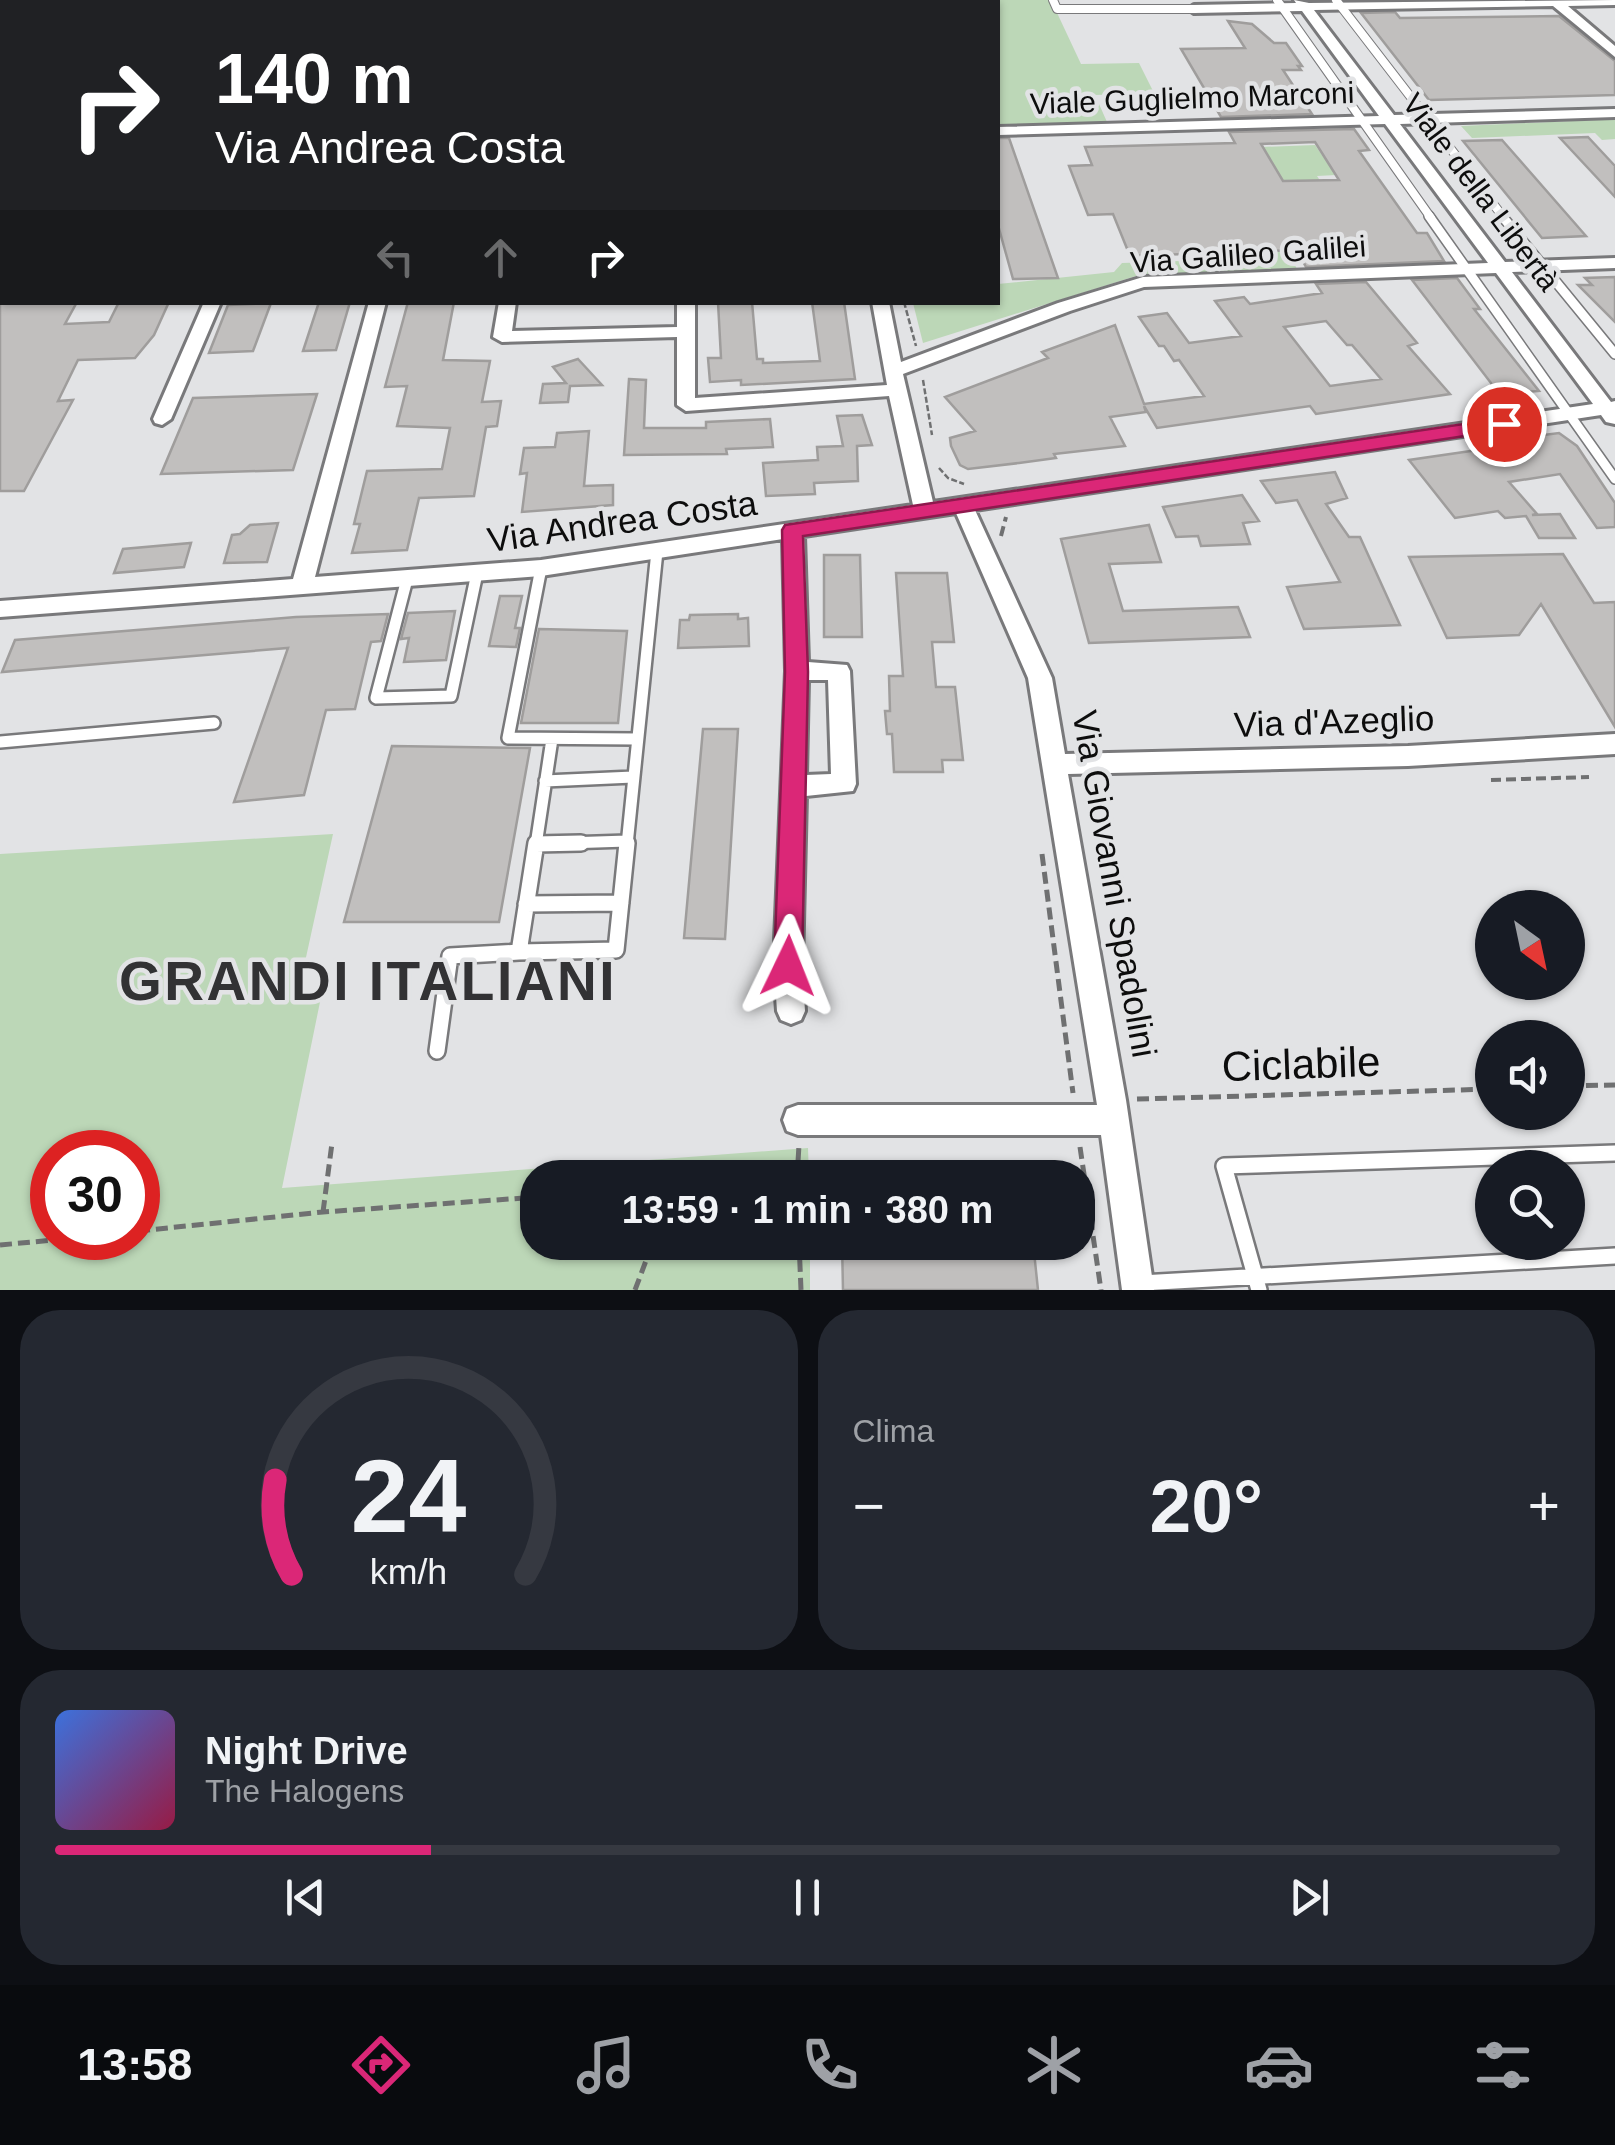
<!DOCTYPE html>
<html lang="it">
<meta charset="utf-8">
<style>
body{margin:0;font-family:Helvetica,sans-serif;background:#242831;color:#f1f3f6;height:100vh;display:flex;flex-direction:column;font-size:38px;white-space:nowrap}
*{box-sizing:border-box;margin:0}
p{font-size:32px;color:#9ea1a6}
.icon{flex:none;width:55px;height:55px;fill:none;stroke:currentColor;stroke-width:2;stroke-linecap:round;stroke-linejoin:round}
.map{position:relative;height:1290px;overflow:hidden}
.details{display:flex;flex-direction:column;gap:20px;padding:20px;background:#0d0f14;flex:1}
.details>*{flex:none}
.guide{position:absolute;left:0px;top:0px;width:1000px;height:305px;box-shadow:0 2px 8px #0004;background:#202124;color:#fff;overflow:hidden}
.needle{width:65px;rotate:147deg}
.tools{position:absolute;left:1475px;top:890px;display:grid;gap:20px}
.tools a{display:grid;place-items:center;width:110px;height:110px;border-radius:50%;background:#171b24;box-shadow:0 2px 8px #0004;font-size:50px}
.speed{position:absolute;left:30px;top:1130px;display:flex;gap:20px;font-size:50px;font-weight:700;text-align:center}
.speed>*{display:grid;place-content:center;width:130px;height:130px;border-radius:50%;background:#171b24;box-shadow:0 2px 8px #0004;line-height:1}
.speed .limit{border:15px solid #d22;background:#fff;color:#111}
.pin{position:absolute;display:grid;place-items:center;width:85px;height:85px;color:#fff;margin:-42px;border:5px solid #fff;border-radius:50%;box-shadow:0 2px 10px #0007}
.me{position:absolute;width:110px;margin:-55px;rotate:2deg;stroke-linejoin:round;filter:drop-shadow(0 0 8px #0008)}
.turn{display:flex;align-items:center;gap:35px;height:210px;padding:0 50px;font-size:45px}
.turn .icon{width:130px;height:130px;stroke-width:2.5}
.turn b{display:block;font-size:70px;line-height:85px}
.lanes{display:flex;align-items:center;height:95px;padding:0 50px;background:#0003;justify-content:center;gap:50px;direction:ltr}
.lanes .off{opacity:.35}
.big{font-size:75px;font-weight:600;line-height:1.1}
.details .widget{flex:1;display:flex;flex-direction:column;justify-content:center;gap:15px;min-width:0;padding:0 35px;border-radius:40px;background:#242831}
.details .dial{align-items:center;gap:0}
.dial svg{height:260px;overflow:visible;fill:none;stroke:#363941;stroke-width:7;stroke-linecap:round;text-anchor:middle}
.dial text{fill:#f1f3f6;stroke:none}
.song{display:flex;align-items:center;gap:30px}
.cover{width:120px;height:120px;border-radius:15px;background:linear-gradient(135deg,hsl(220 70% 55%),hsl(340 70% 35%))}
.played{height:10px;border-radius:5px;background:linear-gradient(90deg,#db2777 25%,#363941 25%)}
.keys{display:flex;justify-content:space-around;direction:ltr}
.heat{display:flex;justify-content:space-between;align-items:center;font-size:55px;direction:ltr}
.details .tiles{flex:1;display:grid;gap:20px;grid-template-columns:1fr 1fr}
.widget:last-child{grid-column:span 2}
.trip{position:absolute;left:520px;top:1160px;width:575px;height:100px;border-radius:40px;background:#171b24;box-shadow:0 2px 8px #0004;font-weight:600;line-height:100px;text-align:center}
.tabs{display:flex;height:160px;justify-content:space-around;align-items:center;background:#090b0e;color:#9ea1a6}
.tabs .icon{width:70px;height:70px}
.tabs .selected{color:#db2777}
.tabs b{font-size:45px;color:#f1f3f6}
.map>svg:first-child{display:block}
.green{fill:#bcd7b7;fill-rule:evenodd}
.building{fill:#c1bfbe;stroke:#9f9d9c;stroke-width:2.5;fill-rule:evenodd}
.lines{fill:none;stroke-linecap:round;stroke-linejoin:round}
.lane-far3-casing{stroke:#79797b;stroke-width:10}
.lane-far2-casing{stroke:#79797b;stroke-width:12}
.lane-far1-casing{stroke:#79797b;stroke-width:16}
.lane-casing{stroke:#79797b;stroke-width:20}
.street-casing{stroke:#79797b;stroke-width:6}
.secondary-casing{stroke:#79797b;stroke-width:35}
.path-far2{stroke:#6f7071;stroke-width:2.5;stroke-dasharray:6 2.5;stroke-linecap:butt}
.path-far1{stroke:#6f7071;stroke-width:4;stroke-dasharray:10 5;stroke-linecap:butt}
.path{stroke:#6f7071;stroke-width:5;stroke-dasharray:12 6;stroke-linecap:butt}
.lane-far3{stroke:#fff;stroke-width:8}
.lane-far2{stroke:#fff;stroke-width:9}
.lane-far1{stroke:#fff;stroke-width:11}
.lane{stroke:#fff;stroke-width:15}
.street{fill:#fff;fill-rule:evenodd}
.secondary{stroke:#fff;stroke-width:30}
.route{fill:#db2777;stroke:#8e194d;stroke-width:2.5}
.labels{text-anchor:middle;dominant-baseline:central;stroke-width:9;stroke-linejoin:round;paint-order:stroke}
.far-street-label{font-size:30px;fill:#0d0d0d;stroke:#e2e3e5}
.street-label{font-size:35px;fill:#0d0d0d;stroke:#e2e3e5}
.near-street-label{font-size:42px;fill:#0d0d0d;stroke:#e2e3e5}
.near-district-label{font-size:55px;font-weight:bold;letter-spacing:2.5px;fill:#323234;stroke:#e2e3e5}
</style>
<div class="map">
<svg width="1615" height="1290" viewBox="0 0 1615 1290">
<rect width="100%" height="100%" fill="#e2e3e5"/>
<path class="green" d="M901,0H1051L1081,64L1139,63L1154,93L1095,95L1107,122L998,126V2Z
M1615,119V139L1602,140L1595,133L1472,138L1461,126Z
M1315,145L1336,175L1317,176L1323,185L1287,187L1261,147Z
M1268,214L1297,269L1136,276L923,343L913,303L998,302V284L1114,272L1122,263L1267,258L1246,215Z
M333,834L296,1003L320,1002L282,1188L808,1148L809,1177L538,1178V1242L810,1243V1290H0V854ZM52,1152H138V1238H52Z"/>
<path class="building" d="M1395,12L1400,18L1559,16L1615,61V95L1429,100L1361,13Z
M1228,21L1252,24L1274,43H1286L1302,66H1298L1301,70H1283L1312,114L1221,117L1181,49L1245,48Z
M1354,129L1369,150L1359,151L1417,233H1427L1444,261L1306,267L1297,250L1130,256L1113,214L1088,215L1069,166L1092,165L1085,147L1235,143L1229,132ZM1315,142L1339,180L1283,181L1261,144Z
M1588,137L1615,166V197L1560,138Z
M998,138H1009L1058,278L1013,279L998,225Z
M1502,140L1586,236L1542,238L1463,141Z
M1615,277V322L1578,285H1592L1585,278Z
M1457,278L1480,309H1474L1539,391L1525,392L1532,401L1497,406L1486,392L1492,387L1491,383L1412,280Z
M1366,282L1417,343L1408,346L1450,394L1316,414L1310,406L1157,428L1144,406L1146,412L1110,417L1125,446L1054,454L1056,458L1019,463L968,469L960,465L951,446L950,438L975,431L945,397L1048,358L1042,352L1115,325L1144,404L1204,396L1179,360L1174,361L1164,346H1159L1139,317L1167,313L1189,343L1241,336L1215,301L1244,297L1250,304L1322,293L1316,284ZM1326,321L1347,345H1352L1381,379L1330,386L1284,327Z
M0,302H77L65,324L109,322L119,302H169L154,335L135,358L78,360L58,401L73,400L24,491H0Z
M319,302H350L336,350L303,351Z
M408,302H454L443,360L490,361L482,402L501,401L497,426L486,427L474,496L419,498L407,550L352,553L360,524H354L367,471L442,469L450,428L397,426L407,386L385,387Z
M718,302H752L757,359H763V363L820,361L812,302H844L855,379L741,385V380L710,382L708,358H721Z
M271,303L253,351L209,353L228,305Z
M578,359L602,385L570,386L568,402L540,403L543,384L566,383L553,367Z
M629,379L646,380L644,428H706V422L770,419L773,447L726,449L727,454L624,455Z
M317,394L293,470L161,474L193,398Z
M862,415L872,445L857,446L858,481L814,483L815,494L766,496L763,463L818,460L817,447L843,446L837,416Z
M589,431L584,486L613,485V505L522,512L527,473L520,474L524,448L555,447L557,433Z
M1559,433L1577,446L1615,503V527L1597,528L1560,474L1509,482L1537,514L1532,515L1560,514L1575,538H1539L1526,516L1505,518L1498,511L1455,518L1409,460L1526,443L1521,438Z
M1335,472L1347,498L1326,504L1349,537H1360L1400,625L1304,629L1295,607L1287,587L1340,582L1297,500L1276,503L1261,481Z
M1242,495L1259,521L1243,523L1250,544L1201,546L1198,536L1176,537L1163,507Z
M278,523L267,562L224,563L232,535L240,534L250,525Z
M1149,525L1161,562L1109,564L1123,611L1238,607L1250,637L1089,643L1061,539Z
M191,543L184,567L114,573L123,549Z
M1563,554L1594,603L1615,602V727L1541,604L1519,635L1447,638L1409,557Z
M824,555H860L862,637H824Z
M896,573H947L954,642H932L936,687H955L963,760H942L943,772H894L892,734H887L885,711H890L889,676H903Z
M500,596H522L515,628H520L516,647L489,646Z
M455,611L446,660L404,662L409,638L401,639L408,613Z
M388,614L381,641L371,642L355,709L326,710L304,795L234,802L288,648L2,672L15,640L296,617Z
M738,614V619L748,618L749,646L678,648L680,620H689L690,615Z
M539,629L627,631L618,723H521Z
M703,729H738L725,939L684,938Z
M392,746L530,748L499,922H344Z
M842,1242H1033L1038,1290H843Z"/>
<g class="lines">
<g class="lane-far3-casing">
<path id="lane-far3" d="M1053,0L1057,9H1194
M1277,0L1431,218
M1336,0L1504,218"/>
</g>
<g class="lane-far2-casing">
<path id="lane-far2" d="M1429,216L1615,479
M1502,216L1615,354"/>
</g>
<g class="lane-far1-casing">
<path id="lane-far1" d="M541,568L508,738L637,739
M407,579L376,698L451,696L477,573
M0,742L214,723
M545,781L633,777
M536,844L627,841
M536,845L552,739
M627,845L657,551"/>
</g>
<g class="lane-casing">
<path id="lane" d="M536,843L519,952L616,950L627,843
M536,844L581,843
M526,904L621,903
M437,1051L450,956L519,952
M1141,1283L1615,1256
M1259,1290L1224,1166L1615,1153"/>
</g>
<g class="street-casing">
<path id="street" d="M578,0H590V2H578Z
M695,0H707V2H695Z
M813,0H825L826,2H814Z
M1294,0L1309,3L1615,0V5L1568,6L1615,46V57L1553,6L1314,10L1394,115L1615,109V117L1400,124L1505,262L1615,258V268L1512,272L1611,402L1615,401V424L1606,422L1601,415L975,510L1052,678L1065,754L1408,746L1615,734V754L1408,766L1068,774L1126,1100L1154,1290H1122L1101,1135H798L787,1131L783,1120L787,1109L798,1105H1097L1028,678L956,513L804,536L808,662L847,665L850,671L856,784L853,791L806,796L802,966L805,1011L801,1020L791,1024L781,1020L777,1011L774,966L786,671L783,539L541,576L0,617V601L293,579L369,302H386L315,577L541,560L913,505L889,396L686,411L677,405V337L502,342L493,337L499,302H516L512,331L677,327V302H695V398L887,385L872,302H889L901,362L1058,303L1143,277L1488,263L1385,124L998,135V127L1379,116L1302,11L1194,13L1188,9L1194,5L1296,3ZM1496,273L1593,404L933,502L903,374L1070,311L1144,287ZM808,680H828L831,774L806,775Z
M0,46H2V54H0Z
M0,229H2V239H0Z
M204,302H221L171,419L162,425L155,423L153,419Z"/>
</g>
<g class="secondary-casing">
<path id="secondary" d="M144,2L146,0
M0,218L2,214"/>
</g>
<path class="path-far2" d="M904,302L916,346
M923,380L932,435
M939,468L948,478L964,484"/>
<path class="path-far1" d="M1001,536L1006,517
M1491,780L1589,777"/>
<path class="path" d="M1042,854L1073,1093
M1568,1086L1615,1085
M1137,1099L1492,1089
M1080,1147L1101,1290
M797,1178L799,1145
M323,1212L332,1143
M138,1231L323,1212L538,1197
M799,1242L801,1290
M0,1245L75,1238
M635,1290L653,1242"/>
<use href="#lane-far3" class="lane-far3"/>
<use href="#lane-far2" class="lane-far2"/>
<use href="#lane-far1" class="lane-far1"/>
<use href="#lane" class="lane"/>
<use href="#street" class="street"/>
<use href="#secondary" class="secondary"/>
</g>
<path class="route" d="M1504,418L1514,424L1511,429L803,536L808,672L802,966L798,975L788,979L778,975L774,966L785,672L782,530L785,525Z"/>
<g class="labels">
<g class="far-street-label">
<text transform="translate(1192 98) rotate(-2)">Viale Guglielmo Marconi</text>
<text transform="translate(1481 192) rotate(53)">Viale della Libertà</text>
<text transform="translate(1248 254) rotate(-4)">Via Galileo Galilei</text>
</g>
<g class="street-label">
<text transform="translate(622 521) rotate(-8)">Via Andrea Costa</text>
<text transform="translate(1334 721) rotate(-2)">Via d'Azeglio</text>
<text transform="translate(1115 884) rotate(80)">Via Giovanni Spadolini</text>
</g>
<g class="near-street-label">
<text transform="translate(1301 1064) rotate(-2)">Ciclabile</text>
</g>
<g class="near-district-label">
<text x="368" y="981">GRANDI ITALIANI</text>
</g>
</g>
</svg>
<div class="tools">
<a><svg class="needle" viewBox="-14 -14 28 28"><path d="M0-13l5 13h-10z" fill="#e53935"/><path d="M0 13l5-13h-10z" fill="#9ea1a6"/></svg></a>
<a><svg class="icon" aria-label="sound" viewBox="0 0 24 24"><path d="M4 9h4l5-4v14l-5-4H4zM17 9q2 3 0 6"/></svg></a>
<a><svg class="icon" aria-label="search" viewBox="0 0 24 24"><circle cx="10" cy="10" r="6"/><path d="M15 15l6 6"/></svg></a>
</div>
<div class="speed"><div class="limit">30</div></div>
<div class="pin" style="left:1504px;top:424px;background:#d93025"><svg class="icon" aria-label="arrive" viewBox="0 0 24 24"><path d="M6 21V4h12l-3 4 3 4H6"/></svg></div>
<svg class="me" style="left:788px;top:966px" viewBox="-20 -20 40 40"><path d="M0-17L14 15 0 8-14 15z" fill="#db2777" stroke="#fff" stroke-width="4"/></svg>
<div class="trip">13:59 · 1 min · 380 m</div>
<div class="guide">
<div class="turn"><svg class="icon" aria-label="right" viewBox="0 0 24 24"><path d="M7 20v-9h11M14 6l5 5-5 5"/></svg><div><b>140 m</b>Via Andrea Costa</div></div>
<div class="lanes"><svg class="icon off" aria-label="left" viewBox="0 0 24 24"><path d="M17 20v-9H6M10 6l-5 5 5 5"/></svg><svg class="icon off" aria-label="ahead" viewBox="0 0 24 24"><path d="M12 20V5M6 11l6-6 6 6"/></svg><svg class="icon" aria-label="right" viewBox="0 0 24 24"><path d="M7 20v-9h11M14 6l5 5-5 5"/></svg></div>
</div>
</div>
<section class="details">
<div class="tiles">
<div class="widget dial"><svg viewBox="0 0 100 80">
<path d="M14 69A42 42 0 1 1 86 69"/>
<path d="M14 69A42 42 0 0 1 9 40" stroke="#db2777"/>
<text x="50" y="56" font-size="32" font-weight="700">24</text>
<text x="50" y="72" font-size="11">km/h</text>
</svg></div>
<div class="widget"><p>Clima</p>
<div class="heat"><a>−</a><b class="big">20°</b><a>+</a></div>
</div>
<div class="widget">
<div class="song"><i class="cover"></i><div><b>Night Drive</b><p>The Halogens</p></div></div>
<div class="played"></div>
<div class="keys"><svg class="icon" aria-label="previous" viewBox="0 0 24 24"><path d="M18 5L8 12l10 7zM5 5v14"/></svg><svg class="icon" aria-label="pause" viewBox="0 0 24 24"><path d="M8 5v14M16 5v14"/></svg><svg class="icon" aria-label="next" viewBox="0 0 24 24"><path d="M6 5l10 7-10 7zM19 5v14"/></svg></div>
</div>
</div>
</section>
<nav class="tabs">
<b>13:58</b>
<svg class="icon selected" aria-label="directions" viewBox="0 0 24 24"><path d="M12 3l9 9-9 9-9-9zM9 14v-3h6M13 9l2 2-2 2"/></svg>
<svg class="icon" aria-label="music" viewBox="0 0 24 24"><path d="M9 18V5l10-2v13"/><circle cx="6" cy="18" r="3"/><circle cx="16" cy="16" r="3"/></svg>
<svg class="icon" aria-label="phone" viewBox="0 0 24 24"><path d="M5 4h4l2 5-3 2q2 4 5 5l2-3 5 2v4C11 20 4 13 5 4z"/></svg>
<svg class="icon" aria-label="climate" viewBox="0 0 24 24"><path d="M12 3v18M4 7l16 10M4 17L20 7"/></svg>
<svg class="icon" aria-label="car" viewBox="0 0 24 24"><path d="M5 17H2v-5l4-1 3-4h7l3 4 3 1v5h-3M9 17h6M6 11h13"/><circle cx="7" cy="17" r="2"/><circle cx="17" cy="17" r="2"/></svg>
<svg class="icon" aria-label="filters" viewBox="0 0 24 24"><path d="M4 7h16M4 17h16"/><circle cx="9" cy="7" r="2"/><circle cx="15" cy="17" r="2"/></svg>
</nav>
